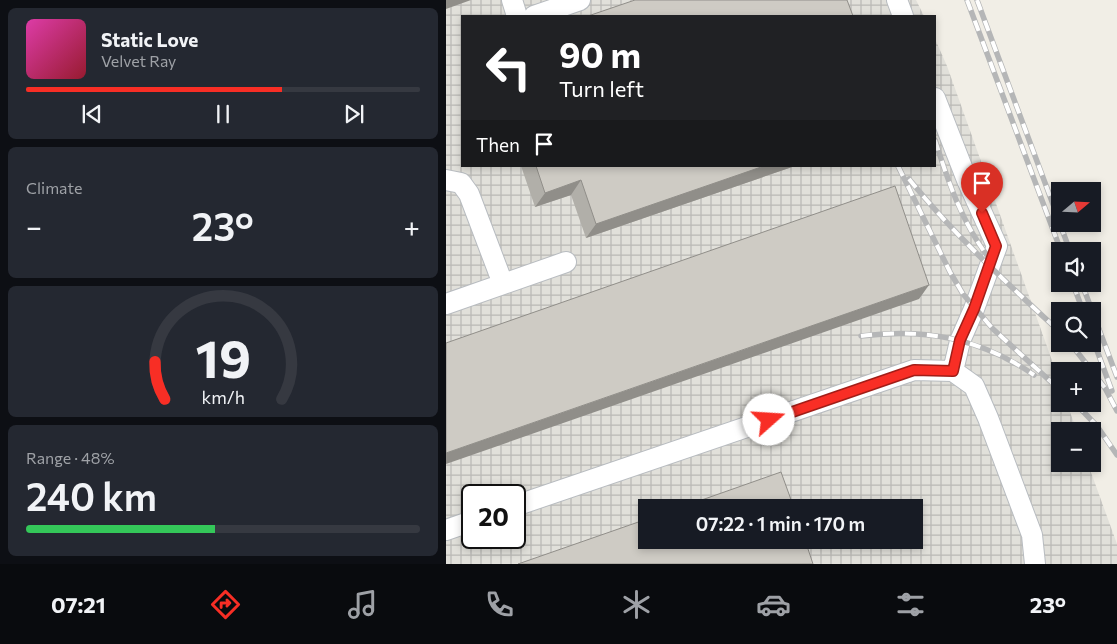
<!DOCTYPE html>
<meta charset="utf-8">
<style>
body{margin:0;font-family:Commissioner,sans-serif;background:#242831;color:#f1f3f6;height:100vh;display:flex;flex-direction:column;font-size:19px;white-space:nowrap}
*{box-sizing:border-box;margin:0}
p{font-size:16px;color:#9ea1a6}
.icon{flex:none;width:28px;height:28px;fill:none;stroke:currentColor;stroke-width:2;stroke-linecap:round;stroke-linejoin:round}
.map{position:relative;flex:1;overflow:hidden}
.drawer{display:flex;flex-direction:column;gap:8px;padding:8px;background:#0d0f14;width:446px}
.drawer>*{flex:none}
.hud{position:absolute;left:15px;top:15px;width:475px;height:152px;border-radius:0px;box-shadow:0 2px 8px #0003;background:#202124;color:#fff;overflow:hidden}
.needle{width:32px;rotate:71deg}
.tools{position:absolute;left:605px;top:182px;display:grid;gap:10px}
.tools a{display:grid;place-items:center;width:50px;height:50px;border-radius:0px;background:#171b24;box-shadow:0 2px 8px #0003;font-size:25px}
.speed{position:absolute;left:15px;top:484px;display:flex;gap:10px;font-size:25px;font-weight:700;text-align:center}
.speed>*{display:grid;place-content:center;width:65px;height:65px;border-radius:50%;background:#171b24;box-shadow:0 2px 8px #0003;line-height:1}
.speed .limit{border:2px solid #111;border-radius:8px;background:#fff;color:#111}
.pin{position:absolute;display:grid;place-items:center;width:42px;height:42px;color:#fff;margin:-51px -21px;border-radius:50% 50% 50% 0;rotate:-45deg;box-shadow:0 0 5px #0007}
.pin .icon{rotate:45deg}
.me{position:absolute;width:55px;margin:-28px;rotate:71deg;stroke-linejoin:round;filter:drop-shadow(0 0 4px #0008)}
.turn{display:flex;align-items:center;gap:18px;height:105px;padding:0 15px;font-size:22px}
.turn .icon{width:65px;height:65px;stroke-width:2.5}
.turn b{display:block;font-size:35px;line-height:42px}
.then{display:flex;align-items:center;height:48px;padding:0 15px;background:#0003;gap:10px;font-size:19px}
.big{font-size:38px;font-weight:600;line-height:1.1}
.drawer .widget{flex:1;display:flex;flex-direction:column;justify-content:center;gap:8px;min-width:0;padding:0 18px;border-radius:8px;background:#242831}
.drawer .dial{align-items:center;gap:0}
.dial svg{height:130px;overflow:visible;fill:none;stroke:#363941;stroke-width:7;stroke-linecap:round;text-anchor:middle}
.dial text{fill:#f1f3f6;stroke:none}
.song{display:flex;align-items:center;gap:15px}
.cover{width:60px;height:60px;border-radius:8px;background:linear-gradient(135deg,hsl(320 70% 55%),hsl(350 70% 35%))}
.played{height:5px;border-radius:2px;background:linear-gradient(90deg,#f82e25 65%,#363941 65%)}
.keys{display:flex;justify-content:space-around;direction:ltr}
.heat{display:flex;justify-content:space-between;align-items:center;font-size:28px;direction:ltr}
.charge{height:8px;border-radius:4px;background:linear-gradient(90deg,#34c759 48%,#363941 0)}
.trip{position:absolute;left:192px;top:499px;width:285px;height:50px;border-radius:0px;background:#171b24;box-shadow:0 2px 8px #0003;font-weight:600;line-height:50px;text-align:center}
.dock{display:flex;height:80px;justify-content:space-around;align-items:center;background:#090b0e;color:#9ea1a6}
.dock .icon{width:35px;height:35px}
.dock .active{color:#f82e25}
.dock b{font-size:22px;color:#f1f3f6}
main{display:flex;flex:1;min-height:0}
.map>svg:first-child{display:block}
.industrial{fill:url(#industrial-grid);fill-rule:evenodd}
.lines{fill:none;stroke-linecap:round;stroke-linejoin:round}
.minor-casing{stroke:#b8bcc0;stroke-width:22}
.minor{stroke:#fff;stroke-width:20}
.rail-casing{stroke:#b5b6b7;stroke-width:5.5}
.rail{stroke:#fff;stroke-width:4;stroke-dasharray:11;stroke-linecap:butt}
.wall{fill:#b1afa9}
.shaded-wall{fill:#908e89}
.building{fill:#cecbc4;stroke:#908e89}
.route-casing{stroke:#a11e18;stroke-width:12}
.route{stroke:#f82e25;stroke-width:9}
</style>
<main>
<section class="drawer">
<div class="widget">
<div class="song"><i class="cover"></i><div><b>Static Love</b><p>Velvet Ray</p></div></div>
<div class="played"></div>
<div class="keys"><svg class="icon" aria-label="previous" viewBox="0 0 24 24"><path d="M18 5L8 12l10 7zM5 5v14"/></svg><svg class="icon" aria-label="pause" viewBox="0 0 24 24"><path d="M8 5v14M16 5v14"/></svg><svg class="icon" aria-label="next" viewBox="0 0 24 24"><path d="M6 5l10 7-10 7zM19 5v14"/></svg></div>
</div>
<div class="widget"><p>Climate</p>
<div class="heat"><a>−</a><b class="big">23°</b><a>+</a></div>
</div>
<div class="widget dial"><svg viewBox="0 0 100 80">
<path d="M14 69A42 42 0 1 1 86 69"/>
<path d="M14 69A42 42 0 0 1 8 46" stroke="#f82e25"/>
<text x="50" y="56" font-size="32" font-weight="700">19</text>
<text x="50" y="72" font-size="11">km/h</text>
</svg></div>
<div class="widget"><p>Range · 48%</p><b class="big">240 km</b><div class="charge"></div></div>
</section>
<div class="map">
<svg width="671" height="564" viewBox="0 0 671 564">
<defs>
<pattern id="industrial-grid" width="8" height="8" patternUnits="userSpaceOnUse" patternTransform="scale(1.25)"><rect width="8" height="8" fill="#e1e0da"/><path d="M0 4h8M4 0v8" fill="none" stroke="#bab9b5"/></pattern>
</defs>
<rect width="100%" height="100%" fill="#f1eee6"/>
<path class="industrial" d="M0,0H470L478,16H16V166H489V39L501,66L614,383V404H621L631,431H614V464H642L671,544V564H0ZM26,495H69V538H26ZM201,508H469V540H201Z"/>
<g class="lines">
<g class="minor-casing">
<path id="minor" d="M66,0L71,16
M451,0L457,16
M88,16L134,0
M489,98L521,180L551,246L528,309L514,341L507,371
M0,180L15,183L23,194L57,284
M0,304L120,262
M69,506L468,370L507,371L528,386L542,418L586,535L589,564
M0,530L26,521"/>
</g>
<use href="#minor" class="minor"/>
<g class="rail-casing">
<path id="rail" d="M521,0L615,251
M531,0L614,223
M489,140C502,181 516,223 543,258
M452,166L504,272L517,294L547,329L614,390
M463,179C508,235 561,283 614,332
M614,224L624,251
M627,284L637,311
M636,284L671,377
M415,336C479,328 534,338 588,375
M646,337L666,391
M625,344L659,388L671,411
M630,404L651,426L671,455"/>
</g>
<use href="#rail" class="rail"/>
</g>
<path class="wall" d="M75,166H349L140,238L125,195L89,207Z"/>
<path class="shaded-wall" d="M0,0H25L0,9Z
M318,166H349L140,238L150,224Z
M135,180L125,195L89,207L99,193Z
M483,285L473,299L0,464V453Z"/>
<path class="building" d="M189,0H401L407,16H142Z
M90,166H318L150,224L135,180L99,193Z
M449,186L483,285L0,453V343Z
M335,472L348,508H233Z
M201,519V540H359L367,564H72Z"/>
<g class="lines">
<g class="route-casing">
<path id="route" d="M323,420L468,370L507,371L514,340L528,309L550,246L536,213"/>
</g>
<use href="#route" class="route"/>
</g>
</svg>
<div class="tools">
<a><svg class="needle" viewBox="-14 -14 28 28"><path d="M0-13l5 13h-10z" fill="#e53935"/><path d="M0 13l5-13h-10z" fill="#9ea1a6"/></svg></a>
<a><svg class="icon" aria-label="sound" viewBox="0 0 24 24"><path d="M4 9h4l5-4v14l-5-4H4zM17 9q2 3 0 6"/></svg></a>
<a><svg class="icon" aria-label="search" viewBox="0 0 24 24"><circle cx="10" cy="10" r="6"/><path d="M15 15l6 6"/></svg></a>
<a>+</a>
<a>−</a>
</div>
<div class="speed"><div class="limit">20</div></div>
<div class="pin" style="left:536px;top:213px;background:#d93025"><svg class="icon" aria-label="arrive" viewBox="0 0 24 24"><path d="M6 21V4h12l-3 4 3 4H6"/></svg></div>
<svg class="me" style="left:323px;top:420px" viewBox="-20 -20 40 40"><circle r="19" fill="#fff"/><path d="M0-13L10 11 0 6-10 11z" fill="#f82e25"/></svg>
<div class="trip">07:22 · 1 min · 170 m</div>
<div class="hud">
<div class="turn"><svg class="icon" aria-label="left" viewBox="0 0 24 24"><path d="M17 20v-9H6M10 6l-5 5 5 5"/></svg><div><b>90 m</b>Turn left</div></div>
<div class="then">Then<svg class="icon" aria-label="arrive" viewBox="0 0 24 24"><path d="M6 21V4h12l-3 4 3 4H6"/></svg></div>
</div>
</div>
</main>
<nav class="dock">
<b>07:21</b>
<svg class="icon active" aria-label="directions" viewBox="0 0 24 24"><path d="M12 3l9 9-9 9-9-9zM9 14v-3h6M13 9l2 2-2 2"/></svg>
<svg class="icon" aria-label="music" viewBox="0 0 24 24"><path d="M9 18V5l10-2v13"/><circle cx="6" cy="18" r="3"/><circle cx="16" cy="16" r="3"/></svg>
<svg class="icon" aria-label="phone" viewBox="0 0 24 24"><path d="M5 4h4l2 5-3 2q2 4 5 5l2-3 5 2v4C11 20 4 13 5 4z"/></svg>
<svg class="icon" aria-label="climate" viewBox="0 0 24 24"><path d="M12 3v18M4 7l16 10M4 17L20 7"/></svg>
<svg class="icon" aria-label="car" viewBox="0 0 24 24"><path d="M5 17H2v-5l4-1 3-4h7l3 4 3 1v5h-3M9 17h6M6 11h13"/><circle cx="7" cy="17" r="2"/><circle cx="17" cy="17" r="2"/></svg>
<svg class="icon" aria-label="filters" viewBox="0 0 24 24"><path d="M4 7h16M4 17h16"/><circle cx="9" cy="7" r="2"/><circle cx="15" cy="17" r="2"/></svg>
<b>23°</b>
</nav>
